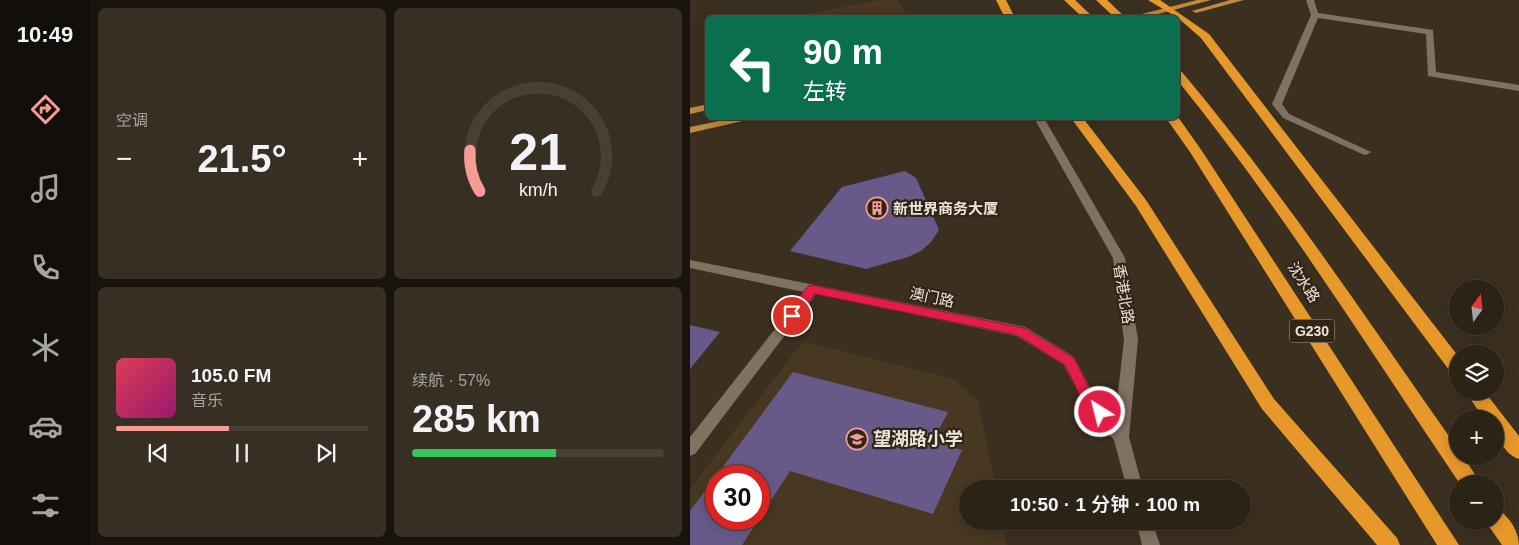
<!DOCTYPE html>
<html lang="zh">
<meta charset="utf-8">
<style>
body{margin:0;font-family:Arial,"Noto Sans SC",sans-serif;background:#382f24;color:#f1f3f6;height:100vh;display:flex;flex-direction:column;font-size:19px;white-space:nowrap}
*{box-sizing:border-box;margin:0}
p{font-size:16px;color:#a6a4a1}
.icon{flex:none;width:28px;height:28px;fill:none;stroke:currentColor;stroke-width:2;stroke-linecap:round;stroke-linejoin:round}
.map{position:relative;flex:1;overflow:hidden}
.side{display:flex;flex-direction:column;gap:8px;padding:8px;background:#18130d;width:600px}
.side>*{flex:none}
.hud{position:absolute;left:15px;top:15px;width:475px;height:105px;border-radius:8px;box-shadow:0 2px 12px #0003,0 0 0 1px #484036;background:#0b6e4f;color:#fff;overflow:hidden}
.needle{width:32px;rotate:15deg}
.buttons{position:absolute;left:759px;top:280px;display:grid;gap:10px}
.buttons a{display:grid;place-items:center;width:55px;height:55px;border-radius:50%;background:#2c2317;box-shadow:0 2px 12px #0003,0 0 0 1px #484036;font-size:25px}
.speed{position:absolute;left:15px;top:465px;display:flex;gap:10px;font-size:25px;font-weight:700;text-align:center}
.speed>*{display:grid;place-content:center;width:65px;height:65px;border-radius:50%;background:#2c2317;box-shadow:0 2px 12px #0003,0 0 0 1px #484036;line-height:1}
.speed .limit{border:8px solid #d22;background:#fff;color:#111}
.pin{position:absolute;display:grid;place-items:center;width:42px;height:42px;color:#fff;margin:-21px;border:2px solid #fff;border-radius:50%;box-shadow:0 1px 5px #0007}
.me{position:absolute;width:55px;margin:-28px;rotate:324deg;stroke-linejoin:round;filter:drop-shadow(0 0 4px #0008)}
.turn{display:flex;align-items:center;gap:18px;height:105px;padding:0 15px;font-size:22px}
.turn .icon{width:65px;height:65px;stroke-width:2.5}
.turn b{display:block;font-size:35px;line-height:42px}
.big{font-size:38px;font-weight:600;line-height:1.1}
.side .tile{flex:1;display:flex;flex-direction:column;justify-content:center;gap:8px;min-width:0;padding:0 18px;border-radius:8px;background:#382f24}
.side .dial{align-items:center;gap:0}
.dial svg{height:130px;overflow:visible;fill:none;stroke:#484036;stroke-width:7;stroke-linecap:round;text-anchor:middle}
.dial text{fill:#f1f3f6;stroke:none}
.song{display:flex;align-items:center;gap:15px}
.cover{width:60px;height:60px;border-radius:8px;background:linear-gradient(135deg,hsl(350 70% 55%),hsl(320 70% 35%))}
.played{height:5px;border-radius:2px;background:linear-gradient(90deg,#f59c94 45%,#484036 45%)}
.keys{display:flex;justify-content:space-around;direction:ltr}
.heat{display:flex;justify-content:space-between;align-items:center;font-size:28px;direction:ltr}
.charge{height:8px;border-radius:4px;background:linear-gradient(90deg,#34c759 57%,#484036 0)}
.side .tiles{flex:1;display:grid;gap:8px;grid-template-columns:repeat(2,1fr)}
.trip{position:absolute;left:269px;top:480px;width:292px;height:50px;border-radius:25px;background:#2c2317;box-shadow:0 2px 12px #0003,0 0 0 1px #484036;font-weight:600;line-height:50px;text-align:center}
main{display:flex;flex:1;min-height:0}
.menu{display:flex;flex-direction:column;width:90px;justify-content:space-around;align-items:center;background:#120e09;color:#a6a4a1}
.menu .icon{width:35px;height:35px}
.menu .current{color:#f59c94}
.menu b{font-size:22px;color:#f1f3f6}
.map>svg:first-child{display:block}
.built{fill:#483721;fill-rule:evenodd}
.building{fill:#675a89;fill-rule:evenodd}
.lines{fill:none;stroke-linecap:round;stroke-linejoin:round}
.minor{fill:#807260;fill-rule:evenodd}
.major{fill:#be8940;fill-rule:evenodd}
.highway{fill:#e7982a;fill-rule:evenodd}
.route{fill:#e11d48;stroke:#92132f}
.labels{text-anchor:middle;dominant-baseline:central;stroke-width:4.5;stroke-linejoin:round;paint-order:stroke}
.shield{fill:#312515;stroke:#b4ab9f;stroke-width:1}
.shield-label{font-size:14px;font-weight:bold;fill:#ece4da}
.poi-label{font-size:15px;font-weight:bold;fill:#ece4da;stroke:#312515;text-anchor:start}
.street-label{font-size:15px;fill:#ece4da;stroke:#312515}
.near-poi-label{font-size:18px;font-weight:bold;fill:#ece4da;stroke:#312515;text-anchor:start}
</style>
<main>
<nav class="menu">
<b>10:49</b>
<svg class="icon current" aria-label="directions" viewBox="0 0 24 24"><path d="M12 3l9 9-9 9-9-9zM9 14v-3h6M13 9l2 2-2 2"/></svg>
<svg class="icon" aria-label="music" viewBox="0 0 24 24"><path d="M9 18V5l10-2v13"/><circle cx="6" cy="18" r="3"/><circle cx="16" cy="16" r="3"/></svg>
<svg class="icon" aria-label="phone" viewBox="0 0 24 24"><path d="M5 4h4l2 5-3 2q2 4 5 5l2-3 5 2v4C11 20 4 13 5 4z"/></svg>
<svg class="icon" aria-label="climate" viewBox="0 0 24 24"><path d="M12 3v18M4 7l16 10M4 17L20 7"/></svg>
<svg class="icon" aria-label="car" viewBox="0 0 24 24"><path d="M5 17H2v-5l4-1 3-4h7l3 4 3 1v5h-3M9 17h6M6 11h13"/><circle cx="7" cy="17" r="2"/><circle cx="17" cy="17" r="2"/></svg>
<svg class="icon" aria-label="filters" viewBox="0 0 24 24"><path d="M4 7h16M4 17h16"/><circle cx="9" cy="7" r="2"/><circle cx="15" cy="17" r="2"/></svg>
</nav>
<section class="side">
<div class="tiles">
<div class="tile"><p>空调</p>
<div class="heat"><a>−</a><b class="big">21.5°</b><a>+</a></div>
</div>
<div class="tile dial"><svg viewBox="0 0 100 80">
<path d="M14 69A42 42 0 1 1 86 69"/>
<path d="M14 69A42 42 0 0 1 8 44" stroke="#f59c94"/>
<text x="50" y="56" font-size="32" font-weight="700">21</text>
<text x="50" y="72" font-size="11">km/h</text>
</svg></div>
<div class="tile">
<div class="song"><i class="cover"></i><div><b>105.0 FM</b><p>音乐</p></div></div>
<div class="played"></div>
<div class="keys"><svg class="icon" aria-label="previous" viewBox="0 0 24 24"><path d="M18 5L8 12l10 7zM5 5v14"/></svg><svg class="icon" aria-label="pause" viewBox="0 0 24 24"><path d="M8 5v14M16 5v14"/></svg><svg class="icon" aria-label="next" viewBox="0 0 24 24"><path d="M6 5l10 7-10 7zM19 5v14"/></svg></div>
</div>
<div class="tile"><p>续航 · 57%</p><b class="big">285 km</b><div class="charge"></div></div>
</div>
</section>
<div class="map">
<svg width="829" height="545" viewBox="0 0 829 545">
<rect width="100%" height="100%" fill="#3b2f1f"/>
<path class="built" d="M190,0H208L218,17H100Z
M113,341L264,379L288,401L306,489H278V521H312L317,545H0V489ZM26,476H69V519H26Z"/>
<path class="building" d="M215,171L226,178L249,230L241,242L231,251L218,257L176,269L100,251L152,187Z
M0,325L30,332L0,369Z
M103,372L258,412L243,441L272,450L243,514L100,471L52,545H0V511ZM26,476H69V519H26Z"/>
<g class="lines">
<path class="minor" d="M616,0H624L628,13L743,30L746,72L829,85V91L738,76L736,34L628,18L592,104L599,114L681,152L676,155L672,154L593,118L582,104L621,15Z
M344,118H354L435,258L448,340L439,437L453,489H437L424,440L394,403L374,365L327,336L126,294L5,454L0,456V437L114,292L0,268V260L335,327L384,357L404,395L425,419L434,340L423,258Z
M446,521H462L470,545H452Z"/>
<path class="major" d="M507,0H521L453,18H436Z
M540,0H554L506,13L502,11Z
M18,104V110L0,114V108Z
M43,118H59L57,120L0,133V127Z"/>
<path class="highway" d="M306,0H316L325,18H315Z
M374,0H385L404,18H393Z
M406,0H417L436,18H425Z
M458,0H470L519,34L768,356V376L762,374L511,38L488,18Z
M488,71L492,72C592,191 678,321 768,449V456H773L791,484H770C678,348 591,208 488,81Z
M488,117L512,151L769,545H747L500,152L476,118Z
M381,118H393L456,200L584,399L707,538L710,545H687L572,409L446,206Z
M775,391H794L829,436V459C813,454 805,434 805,419H794Z
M805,508C818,514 829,531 829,545H812L798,525L796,521H805Z"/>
</g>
<path class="route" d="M122,285L334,328L384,358L403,395L416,412L414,416H405L394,404L375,365L327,335L125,294L106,319H97L96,316L97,313L118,286Z"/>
<defs>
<g id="building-ring" transform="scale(1.125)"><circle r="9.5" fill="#312515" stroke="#f59c94" stroke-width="1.5"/><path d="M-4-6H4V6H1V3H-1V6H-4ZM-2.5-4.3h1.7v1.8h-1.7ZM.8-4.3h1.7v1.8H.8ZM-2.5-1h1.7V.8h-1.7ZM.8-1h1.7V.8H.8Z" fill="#f59c94"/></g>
<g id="school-ring" transform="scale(1.125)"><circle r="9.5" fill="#312515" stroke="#f59c94" stroke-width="1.5"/><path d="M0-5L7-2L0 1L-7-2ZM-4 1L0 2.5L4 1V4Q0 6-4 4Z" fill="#f59c94"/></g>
</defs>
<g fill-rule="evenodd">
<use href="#building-ring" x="187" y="208"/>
<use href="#school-ring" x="167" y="439"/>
</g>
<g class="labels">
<rect class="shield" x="599.5" y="319.5" width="45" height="23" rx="4"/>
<g class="shield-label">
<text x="622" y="331">G230</text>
</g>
<g class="poi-label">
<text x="203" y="208">新世界商务大厦</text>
</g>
<g class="street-label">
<text transform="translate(614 282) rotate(57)">沈水路</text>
<text transform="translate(434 294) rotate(81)">香港北路</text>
<text transform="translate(242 297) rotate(12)">澳门路</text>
</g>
<g class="near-poi-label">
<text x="183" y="439">望湖路小学</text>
</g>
</g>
</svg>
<div class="buttons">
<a><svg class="needle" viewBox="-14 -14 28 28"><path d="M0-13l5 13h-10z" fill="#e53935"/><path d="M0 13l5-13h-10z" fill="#a6a4a1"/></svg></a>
<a><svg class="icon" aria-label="layers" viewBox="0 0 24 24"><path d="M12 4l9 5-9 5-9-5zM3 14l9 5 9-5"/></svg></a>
<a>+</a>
<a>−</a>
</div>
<div class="speed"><div class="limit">30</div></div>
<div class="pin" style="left:102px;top:316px;background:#d93025"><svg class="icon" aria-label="arrive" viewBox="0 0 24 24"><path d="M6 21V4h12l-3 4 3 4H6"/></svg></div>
<svg class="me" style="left:410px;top:412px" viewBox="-20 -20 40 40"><circle r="17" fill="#e11d48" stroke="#fff" stroke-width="3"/><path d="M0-11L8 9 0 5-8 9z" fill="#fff"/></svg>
<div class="trip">10:50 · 1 分钟 · 100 m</div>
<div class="hud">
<div class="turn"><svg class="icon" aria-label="left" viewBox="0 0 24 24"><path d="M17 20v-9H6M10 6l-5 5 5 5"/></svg><div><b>90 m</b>左转</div></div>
</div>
</div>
</main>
